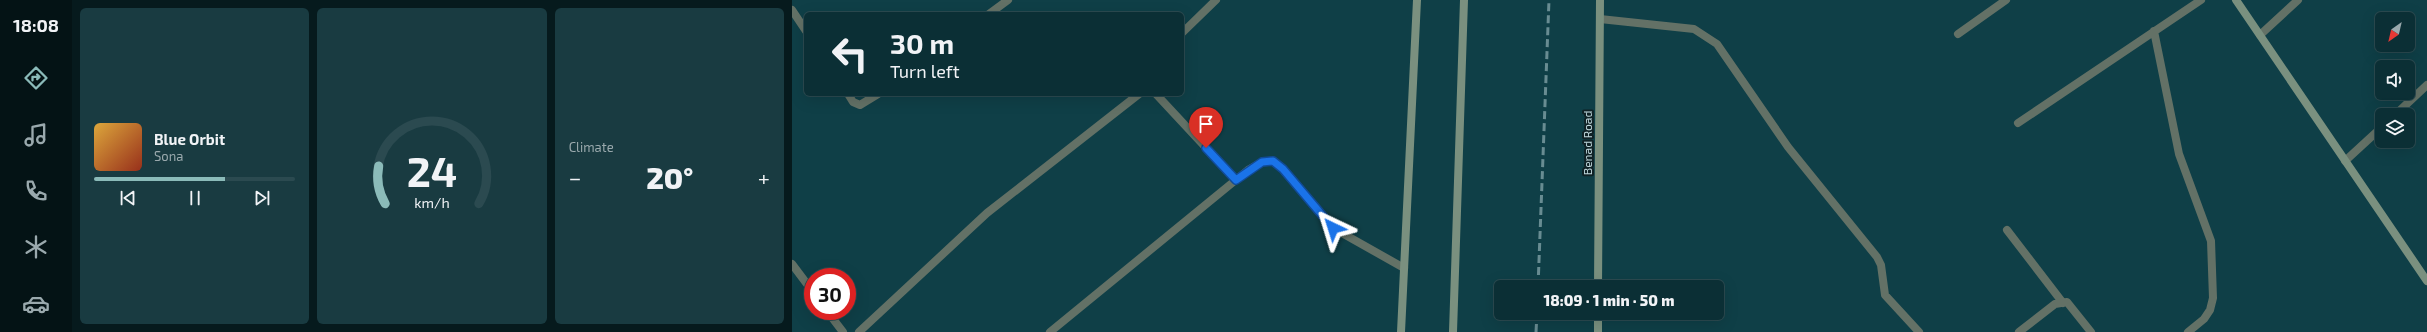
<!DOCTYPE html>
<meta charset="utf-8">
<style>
body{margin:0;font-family:"Exo 2",sans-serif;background:#193b41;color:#f1f3f6;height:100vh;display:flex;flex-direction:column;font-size:15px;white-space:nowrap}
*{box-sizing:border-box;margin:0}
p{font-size:13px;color:#9aa9ad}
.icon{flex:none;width:22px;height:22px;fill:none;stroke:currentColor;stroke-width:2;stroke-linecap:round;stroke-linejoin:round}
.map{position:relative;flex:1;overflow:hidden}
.panel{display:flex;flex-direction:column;gap:8px;padding:8px;background:#061a1d;width:720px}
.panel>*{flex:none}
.banner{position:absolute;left:12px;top:12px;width:380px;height:84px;border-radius:6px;box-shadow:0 4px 16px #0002,0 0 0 1px #2b4a50;background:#0b2f35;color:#f1f3f6;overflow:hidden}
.needle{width:26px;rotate:214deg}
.fabs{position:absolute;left:1583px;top:12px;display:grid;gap:8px}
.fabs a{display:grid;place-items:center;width:40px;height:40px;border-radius:6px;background:#0b2f35;box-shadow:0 4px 16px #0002,0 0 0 1px #2b4a50;font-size:20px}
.speed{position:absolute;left:12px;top:268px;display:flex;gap:8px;font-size:20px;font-weight:700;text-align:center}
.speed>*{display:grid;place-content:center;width:52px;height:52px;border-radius:50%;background:#0b2f35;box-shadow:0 4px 16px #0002,0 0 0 1px #2b4a50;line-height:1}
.speed .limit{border:6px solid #d22;background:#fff;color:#111}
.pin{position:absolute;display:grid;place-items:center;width:34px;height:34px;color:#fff;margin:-41px -17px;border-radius:50% 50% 50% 0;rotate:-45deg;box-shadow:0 0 4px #0007}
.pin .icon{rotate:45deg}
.me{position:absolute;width:44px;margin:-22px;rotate:319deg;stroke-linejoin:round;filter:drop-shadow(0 0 3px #0008)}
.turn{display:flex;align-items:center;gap:14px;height:84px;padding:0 20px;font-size:18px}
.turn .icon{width:52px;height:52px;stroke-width:2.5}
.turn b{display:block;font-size:28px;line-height:34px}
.big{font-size:30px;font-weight:800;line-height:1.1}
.panel .widget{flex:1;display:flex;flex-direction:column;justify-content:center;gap:6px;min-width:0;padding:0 14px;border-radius:6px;background:#193b41}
.panel .dial{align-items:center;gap:0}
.dial svg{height:104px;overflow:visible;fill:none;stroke:#2b4a50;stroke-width:7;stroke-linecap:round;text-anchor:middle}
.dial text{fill:#f1f3f6;stroke:none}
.song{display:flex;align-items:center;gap:12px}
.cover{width:48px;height:48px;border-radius:6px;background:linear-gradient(135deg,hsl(40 70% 55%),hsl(10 70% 35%))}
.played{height:4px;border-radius:2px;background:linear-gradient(90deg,#8bbbb9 65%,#2b4a50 65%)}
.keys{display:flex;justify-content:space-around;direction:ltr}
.heat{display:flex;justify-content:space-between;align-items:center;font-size:22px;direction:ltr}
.panel .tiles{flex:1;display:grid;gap:8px;grid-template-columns:repeat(3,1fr)}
.trip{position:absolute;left:702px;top:280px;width:230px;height:40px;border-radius:6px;background:#0b2f35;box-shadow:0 4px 16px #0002,0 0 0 1px #2b4a50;font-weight:800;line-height:40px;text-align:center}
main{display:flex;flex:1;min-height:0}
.tabs{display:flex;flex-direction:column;width:72px;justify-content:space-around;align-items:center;background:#041315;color:#9aa9ad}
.tabs .icon{width:28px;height:28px}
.tabs .current{color:#8bbbb9}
.tabs b{font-size:18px;color:#f1f3f6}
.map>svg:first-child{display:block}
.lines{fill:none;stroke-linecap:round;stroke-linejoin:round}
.street{stroke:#637166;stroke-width:8}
.secondary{stroke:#7a907f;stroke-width:8}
.rail{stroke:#688c92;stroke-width:3;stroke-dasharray:8 4;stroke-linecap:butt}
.route-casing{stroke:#114b97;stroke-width:10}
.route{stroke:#1a73e8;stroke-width:7}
.labels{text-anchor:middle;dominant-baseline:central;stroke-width:4;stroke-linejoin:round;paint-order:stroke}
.street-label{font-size:12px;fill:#bfd7dc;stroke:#102226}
</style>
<main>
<nav class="tabs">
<b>18:08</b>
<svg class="icon current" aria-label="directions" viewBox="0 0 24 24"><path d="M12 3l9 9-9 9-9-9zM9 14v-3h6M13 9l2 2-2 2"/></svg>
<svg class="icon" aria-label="music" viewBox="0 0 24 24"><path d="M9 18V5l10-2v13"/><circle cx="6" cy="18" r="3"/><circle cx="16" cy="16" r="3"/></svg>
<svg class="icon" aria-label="phone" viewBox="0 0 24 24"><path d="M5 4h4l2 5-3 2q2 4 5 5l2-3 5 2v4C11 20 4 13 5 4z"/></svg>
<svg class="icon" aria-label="climate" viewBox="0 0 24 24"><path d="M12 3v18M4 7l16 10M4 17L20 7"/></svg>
<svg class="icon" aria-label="car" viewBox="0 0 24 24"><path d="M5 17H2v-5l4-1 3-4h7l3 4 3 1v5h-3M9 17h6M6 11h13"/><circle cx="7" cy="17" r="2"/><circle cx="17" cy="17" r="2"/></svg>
</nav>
<section class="panel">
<div class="tiles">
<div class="widget">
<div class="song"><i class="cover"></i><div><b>Blue Orbit</b><p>Sona</p></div></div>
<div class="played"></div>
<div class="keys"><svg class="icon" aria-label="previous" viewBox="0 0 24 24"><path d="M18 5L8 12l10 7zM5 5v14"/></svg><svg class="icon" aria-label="pause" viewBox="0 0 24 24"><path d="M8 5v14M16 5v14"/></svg><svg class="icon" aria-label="next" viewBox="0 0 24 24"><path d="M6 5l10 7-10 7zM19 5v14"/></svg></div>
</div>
<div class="widget dial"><svg viewBox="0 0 100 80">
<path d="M14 69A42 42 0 1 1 86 69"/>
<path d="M14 69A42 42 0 0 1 9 40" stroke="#8bbbb9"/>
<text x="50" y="56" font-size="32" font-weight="700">24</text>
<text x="50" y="72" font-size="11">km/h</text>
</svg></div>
<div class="widget"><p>Climate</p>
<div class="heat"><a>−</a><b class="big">20°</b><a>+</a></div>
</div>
</div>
</section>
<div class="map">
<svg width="1635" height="332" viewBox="0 0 1635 332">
<rect width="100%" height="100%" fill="#0f3f47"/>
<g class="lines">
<path class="street" d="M0,10L14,31
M197,14L216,0
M808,19L902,29L925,44L996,147L1085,257L1089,265L1093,295L1127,332
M1362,31L1387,154L1419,241L1421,298L1418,310L1412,319L1396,332
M390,33L424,0
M1166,34L1214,0
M1468,35L1506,0
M56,94L61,102L68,105L86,94
M364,94L444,180
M1603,115L1635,85
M1226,123L1409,0
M1553,161L1590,127
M1215,230L1271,303
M0,264L21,292
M35,311L51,332
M67,332L195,213L347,94
M258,332L456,170L470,162L481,161L491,169L541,228L612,268
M1227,332L1263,304L1275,302L1299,332"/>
<path class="secondary" d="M1444,0L1635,281
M806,287L808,0
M609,332L625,0
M661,332L672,0
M806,332V313"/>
<path class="rail" d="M746,287L757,0
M744,332L745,313"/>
</g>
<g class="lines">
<g class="route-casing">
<path id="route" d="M414,148L444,180L470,162L481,161L491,169L541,228"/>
</g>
<use href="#route" class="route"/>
</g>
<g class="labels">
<g class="street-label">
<text transform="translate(795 143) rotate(-90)">Benad Road</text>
</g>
</g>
</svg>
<div class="fabs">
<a><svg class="needle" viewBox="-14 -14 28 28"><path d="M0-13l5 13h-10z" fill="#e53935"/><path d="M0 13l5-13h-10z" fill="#9aa9ad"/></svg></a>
<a><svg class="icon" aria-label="sound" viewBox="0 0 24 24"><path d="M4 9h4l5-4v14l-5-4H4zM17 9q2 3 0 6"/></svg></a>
<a><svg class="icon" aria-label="layers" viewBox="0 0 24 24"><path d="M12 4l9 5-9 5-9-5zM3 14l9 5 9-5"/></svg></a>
</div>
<div class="speed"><div class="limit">30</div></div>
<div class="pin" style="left:414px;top:148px;background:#d93025"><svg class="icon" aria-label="arrive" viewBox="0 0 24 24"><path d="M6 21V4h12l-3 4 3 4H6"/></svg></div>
<svg class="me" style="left:541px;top:228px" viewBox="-20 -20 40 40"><path d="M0-17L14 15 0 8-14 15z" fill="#1a73e8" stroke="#fff" stroke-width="4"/></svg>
<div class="trip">18:09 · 1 min · 50 m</div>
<div class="banner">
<div class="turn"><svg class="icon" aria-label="left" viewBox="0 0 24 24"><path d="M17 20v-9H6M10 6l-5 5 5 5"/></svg><div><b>30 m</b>Turn left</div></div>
</div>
</div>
</main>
